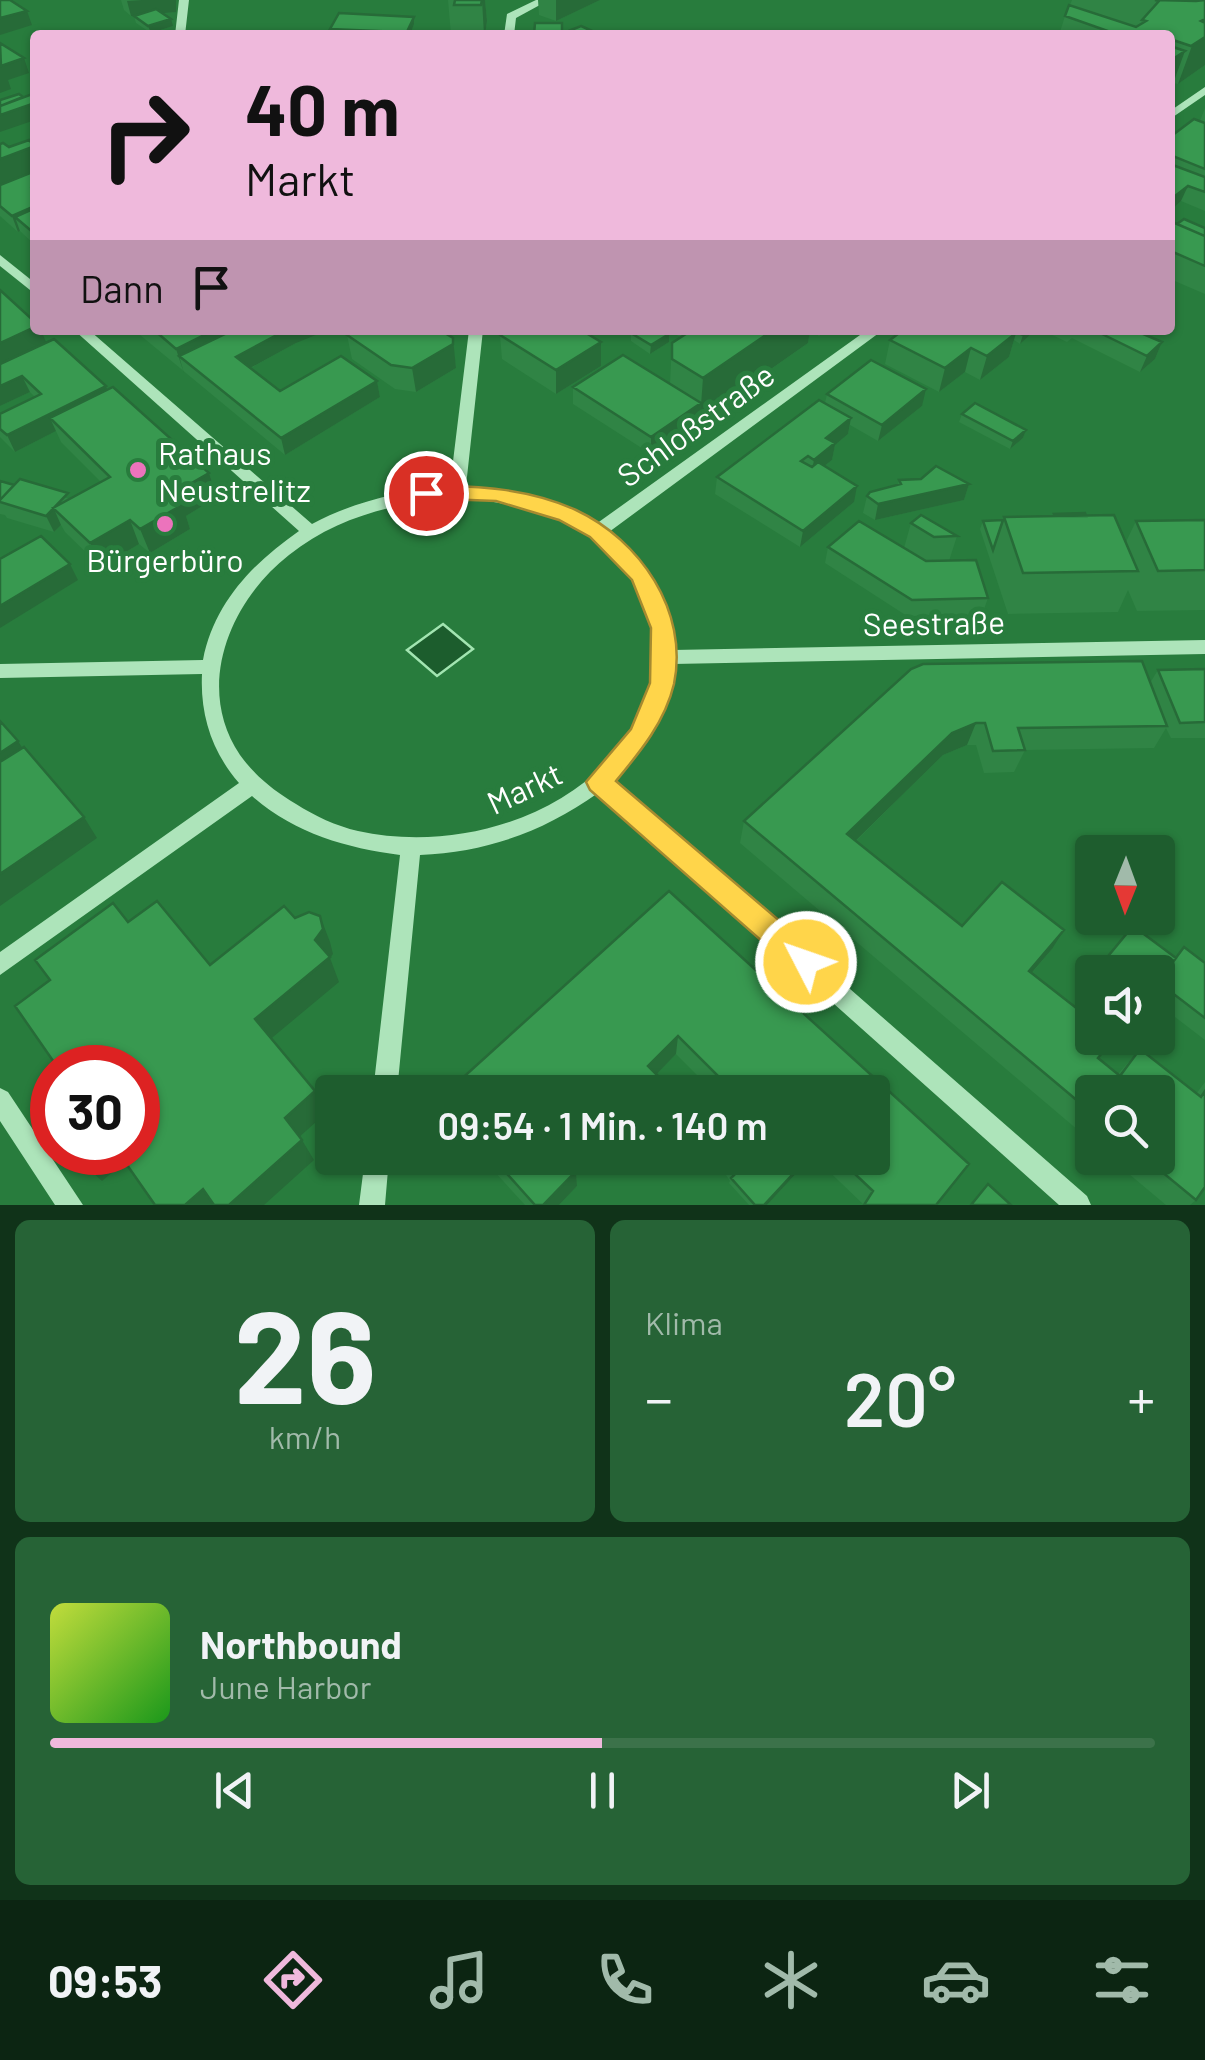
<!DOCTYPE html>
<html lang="de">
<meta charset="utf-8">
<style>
body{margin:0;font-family:Barlow,sans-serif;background:#266336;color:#f1f3f6;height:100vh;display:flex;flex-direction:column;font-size:38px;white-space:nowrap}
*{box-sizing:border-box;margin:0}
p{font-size:32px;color:#a1baaa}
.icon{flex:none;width:55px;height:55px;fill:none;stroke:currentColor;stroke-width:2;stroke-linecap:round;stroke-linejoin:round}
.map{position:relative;height:1205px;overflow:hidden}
.side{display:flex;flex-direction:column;gap:15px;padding:15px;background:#103319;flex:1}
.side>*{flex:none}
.hud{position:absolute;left:30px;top:30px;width:1145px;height:305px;border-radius:10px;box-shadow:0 2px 8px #0004;background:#efb9dc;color:#111;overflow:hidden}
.needle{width:65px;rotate:181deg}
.buttons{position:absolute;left:1075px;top:835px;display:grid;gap:20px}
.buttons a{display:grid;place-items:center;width:100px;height:100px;border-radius:10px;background:#1e5d2e;box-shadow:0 2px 8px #0004;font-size:50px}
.speed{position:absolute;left:30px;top:1045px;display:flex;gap:20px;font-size:50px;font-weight:700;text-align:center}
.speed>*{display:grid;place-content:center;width:130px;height:130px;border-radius:50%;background:#1e5d2e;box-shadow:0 2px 8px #0004;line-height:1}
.speed .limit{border:15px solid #d22;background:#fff;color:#111}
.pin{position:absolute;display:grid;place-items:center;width:85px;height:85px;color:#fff;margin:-42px;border:5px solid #fff;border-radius:50%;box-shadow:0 2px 10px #0007}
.me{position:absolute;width:110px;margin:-55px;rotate:311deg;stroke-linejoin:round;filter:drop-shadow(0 0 8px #0008)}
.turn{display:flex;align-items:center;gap:35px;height:210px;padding:0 50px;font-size:45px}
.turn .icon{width:130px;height:130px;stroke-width:2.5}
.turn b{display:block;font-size:70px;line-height:85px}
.then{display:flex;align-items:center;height:95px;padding:0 50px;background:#0003;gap:20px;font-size:38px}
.big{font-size:75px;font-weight:600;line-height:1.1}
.side .card{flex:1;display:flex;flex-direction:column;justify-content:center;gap:15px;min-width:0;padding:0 35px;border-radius:15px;background:#266336}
.side .dial{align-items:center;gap:0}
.dial b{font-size:130px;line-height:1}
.song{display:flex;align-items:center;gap:30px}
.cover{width:120px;height:120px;border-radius:15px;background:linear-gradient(135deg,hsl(70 70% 55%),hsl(120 70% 35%))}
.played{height:10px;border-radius:5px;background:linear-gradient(90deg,#efb9dc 50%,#3c724a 50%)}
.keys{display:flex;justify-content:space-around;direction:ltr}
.heat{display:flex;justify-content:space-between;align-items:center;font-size:55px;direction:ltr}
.side .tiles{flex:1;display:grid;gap:15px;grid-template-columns:1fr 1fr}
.card:last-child{grid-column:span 2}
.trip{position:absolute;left:315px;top:1075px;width:575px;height:100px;border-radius:10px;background:#1e5d2e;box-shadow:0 2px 8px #0004;font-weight:600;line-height:100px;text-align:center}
.menu{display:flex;height:160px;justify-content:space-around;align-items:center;background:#0c2512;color:#a1baaa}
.menu .icon{width:70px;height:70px}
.menu .selected{color:#efb9dc}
.menu b{font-size:45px;color:#f1f3f6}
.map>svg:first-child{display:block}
.water{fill:#1c5d2d;stroke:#a2e5b1;stroke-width:2.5}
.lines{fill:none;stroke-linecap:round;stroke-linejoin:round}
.minor{fill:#ade4ba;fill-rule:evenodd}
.wall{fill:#308445}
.shaded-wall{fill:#276b38}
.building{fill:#389950;stroke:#276b38;stroke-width:2.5}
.route{fill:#ffd54a;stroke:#a68a30;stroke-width:2.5}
.poi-dot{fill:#ec73bc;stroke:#287c3d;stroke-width:4}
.labels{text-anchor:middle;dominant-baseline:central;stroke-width:10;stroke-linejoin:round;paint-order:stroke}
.street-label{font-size:32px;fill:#fff;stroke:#287c3d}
.poi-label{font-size:32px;fill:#fff;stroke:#287c3d;text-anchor:start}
</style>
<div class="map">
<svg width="1205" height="1205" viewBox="0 0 1205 1205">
<rect width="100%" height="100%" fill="#287c3d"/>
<path class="water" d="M443,624L473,649L437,676L407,650Z"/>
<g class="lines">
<path class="minor" d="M179,0H189L185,35H175Z
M536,0H549L516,18L514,35H504L507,14Z
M1205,87V95L1170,119V111Z
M0,255L35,283V294L0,266Z
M74,330H89L312,524C355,501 401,491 450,486L469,330H483L466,486C511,491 557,500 596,524L867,330H883L609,532C646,563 670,600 673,650L1205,640V654L673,664C666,712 644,746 612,781L1087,1196L1091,1205H1059L598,793C543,832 487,852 420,855L397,1092H373L400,855C346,848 294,833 252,796L0,975V952L239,783C212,752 200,715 202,674L0,678V664L203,660C214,603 253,563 299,531ZM457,497C542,505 644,536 654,637C657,667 651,698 636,724C582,816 458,853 358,831C336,826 315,816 296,804C274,791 255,776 240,755C194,687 230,601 289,555C338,516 396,503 457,497Z
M0,1088L8,1092L83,1205H55L0,1121Z
M365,1158H389L385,1205H359Z"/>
</g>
<path class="wall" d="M121,0H176V12L162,13L173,26L151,33L136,23L134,16H131L124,10Z
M448,0H485L487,21L485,35H451Z
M538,0H600L556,21L539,15Z
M1072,0H1192L1205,65L1178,84L1173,83L1170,90V35H1059L1065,16Z
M414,17V24L410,34L416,35H331L330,29Z
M1205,108V211L1181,201L1170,211V137L1200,121Z
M0,144L9,147L35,145V245L20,231L18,232L0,216Z
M1170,221L1177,224L1205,228V294L1170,279Z
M134,330H221L222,335L296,343L251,368L280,391L377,381L380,397L285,455Z
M350,330H452V337L456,368L416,392L395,389L352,359L347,335L351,333Z
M668,330H827L819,336L810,330L808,343L651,454L573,404V387L670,384L672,343L680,337Z
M1033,330L1031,334L1020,344L1014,340L1009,357L980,380L965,372L939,392L885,364L890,340Z
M1049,330H1134L1162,342L1155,359L1140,372L1072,338L1067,342L1048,333Z
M631,333L669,334V342L650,354L631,341Z
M500,335L601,342V366L556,394L502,359Z
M0,364L106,386L108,390L209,473L217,497L186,516L190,529L150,553L139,544L101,567L65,532L61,525L54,532L7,518L5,515L0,514V481L70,499L101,482L61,442L56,431L15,452L0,437V414L35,397L30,392L0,406Z
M827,394L922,406L878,441L850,425L848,434L835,445L832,460L824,466L854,502L800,547L715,494L717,477L825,403Z
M962,414L1026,430L1023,438L1010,449L959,422Z
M899,480L969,484L964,500L875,520L863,513L867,496L898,485Z
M1054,514L1086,516L1126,542L1136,521L1205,520V610L1137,611L1128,590L1118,612L1008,614L980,529L983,521L1003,520L1004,517L1053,516Z
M911,523L957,536L949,561L988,598L982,615L907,616L825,563L828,547L904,548Z
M911,669L1150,683L1158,670L1205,669V738H1171L1166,728L1154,748L1025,750L1014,772L984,773L976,745H967L943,755L856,841L962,926L1052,949L1032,973L1075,1007L1082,998L1078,995L1092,976V1038L1098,1058L1118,1074L1140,1049L1196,1094L1205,1082V1187L1196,1200L1190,1205H1166L1110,1158H1158L1092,1092V1142L740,843L744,821Z
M669,891L969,1164L864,1205L815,1158H872V1092H714L676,1054L656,1074L674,1092H447Z
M1175,957L1205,963V1040L1158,1004V972Z
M482,1158H573L568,1162L576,1171L577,1186L559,1205H525Z
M719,1158H800L802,1167L767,1205H749L729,1183L730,1181L722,1169Z"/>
<path class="shaded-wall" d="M142,0H176V12L131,16L127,1Z
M482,0H485L487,21L485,35H484Z
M556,0H600L556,21Z
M27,11L32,25L0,35V18Z
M414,17V24L410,35H406Z
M171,19L173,26L151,33L148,26Z
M1205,19V65L1178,84L1201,21Z
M1185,51L1171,89L1170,90V61Z
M24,58L29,73L8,80L11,89L0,93V66Z
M35,103V120L0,132V112Z
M0,145L5,157L35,146V172L0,186Z
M1188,186L1181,201L1170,211V200Z
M35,206V225L15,217L20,231L18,232L12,216Z
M35,327V330H41L46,342L0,363V343Z
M214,330H221L227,351L179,356L184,373L176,349Z
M286,330H328L296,343L241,373L236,357Z
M449,330H452L451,345L453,338L456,368L416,392L412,368Z
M773,330H810L808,343L700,419L703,378Z
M1029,330H1033L1031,334L1020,344L1023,335Z
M1016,333L1009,357L980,380L987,356Z
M669,334V342L650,354L651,345Z
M601,342V366L556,394V370Z
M1162,342L1155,359L1140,372L1147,356Z
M971,348L965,372L939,392L945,368Z
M22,376L30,392L0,406V386Z
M377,381L380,397L285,455L281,438Z
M106,386L113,403L50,418L56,431L15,452L7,435Z
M926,389L922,406L878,441L882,425Z
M701,403L700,419L651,454V437Z
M851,418L848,434L835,445L832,460L811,476L814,460L826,438Z
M1026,430L1023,438L1010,449L1013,441Z
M209,473L217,497L186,516L190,529L150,553L140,529L171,495Z
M969,484L964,500L875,520L878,504Z
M857,486L854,502L800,547L803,531Z
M54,509L61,525L54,532L46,516Z
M130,520L139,544L101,567L90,543Z
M70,564L78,580L0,628V606Z
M976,723L967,745L943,755L841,855L847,834L952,733Z
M18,741L28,757L0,775V753Z
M84,817L97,838L0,906V874Z
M320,916L330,942L333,954L330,958L339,982L267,1042L255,1019L315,940Z
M1064,930L1052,949L1017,990L1029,971Z
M678,1036L676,1054L647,1084L648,1066Z
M637,1077L636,1092H621Z
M315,1091L326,1113L297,1139L285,1118Z
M302,1140L314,1160L264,1205H229Z
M92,1152H121L128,1159L102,1181L81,1162Z
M744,1158H755L732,1179L735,1167Z
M804,1162L802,1167L767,1205H764Z
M576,1171L577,1186L559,1205H543Z
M203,1189L216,1205H185Z"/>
<path class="building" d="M0,0H10L27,11L0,18Z
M455,0H482L481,5H454Z
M1155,0L1196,1L1205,0V19L1201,21L1205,23V37L1191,46L1173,40L1170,42V35H1119L1065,16L1069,5L1136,27L1146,21L1142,20L1159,1Z
M156,9L171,19L148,26L134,16Z
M339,13L414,17L406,34L416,35H398L399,32L330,29Z
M535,23H562V33H570V35H534Z
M581,26L601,35H581L571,30Z
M0,43L24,58L1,66Z
M1170,46L1185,51L1170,61Z
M35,93V103L0,115V106Z
M19,94L23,97L0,106V100Z
M1194,119L1205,123V169L1170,155V137Z
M29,140L35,146L0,159V144L3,143L9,147Z
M1170,164L1205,177V192L1188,186L1170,200Z
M35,171V187L32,188L35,191V206L12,216L0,206V185Z
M35,208V234L15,217Z
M1184,219L1205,228V236L1177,224Z
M1170,221L1205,236V266L1173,252L1170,255Z
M0,290L35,322V327L0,343Z
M154,330H214L176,349Z
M233,330H286L236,357L280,391L341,356L377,381L281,438L179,356Z
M350,330H440L453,338V344L412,368L391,365L347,335L353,332Z
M501,330H581L601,342L556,370L500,335Z
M636,330H663L669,334L651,345L631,333Z
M692,330H773L703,378L672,359V343Z
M903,330H1011L1016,333L987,356L971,348L945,368L890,340Z
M1012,330H1029L1023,335Z
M1094,330H1134L1162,342L1147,356Z
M54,339L106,386L7,435L0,429V414L41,394L22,376L0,386V364Z
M623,355L701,403L651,437L573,387Z
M871,360L926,389L882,425L827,394Z
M113,387L209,473L171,495L182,505L140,529L130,520L90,543L53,508L110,477L50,418Z
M819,400L851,418L826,438L835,443L814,460L808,456L801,461L812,467L818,462L857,486L803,531L717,477Z
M975,403L1026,430L1013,441L962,414Z
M936,466L969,484L878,504L867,496L870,492L901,484L899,480L921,479Z
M20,479L68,493L46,516L0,502V500Z
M0,481L14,485L0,500Z
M1085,513L1086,516H1055L1054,514Z
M921,515L957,536L934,537L911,523Z
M1114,515L1138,571L1023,573L1004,517Z
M1003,520L993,550L983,521Z
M1205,520V570L1158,571L1136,521Z
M859,521L926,561L976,560L988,598L912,600L828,547Z
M41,536L70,564L0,606V559Z
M1142,661L1167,726L1018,728L1025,750L993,751L985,723H976L952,733L847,834L962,926L1002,882L1064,930L1029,971L1075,1007L1092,984V1038H1114L1098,1058L1120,1076L1140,1049L1201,1097L1205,1091V1187L1196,1200L1145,1158H1158V1092H1092V1113L744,821L911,669L923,664Z
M1205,669V722L1180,723L1158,670Z
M0,721L18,741L0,753Z
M24,747L84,817L0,874V762Z
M669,891L969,1164L936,1205H864L873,1191L838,1158H872V1092H734L678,1036L648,1066L674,1092H653L637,1077L621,1092H447Z
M157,901L210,965L284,906L295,918L309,912L320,916L323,929L315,940L330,957L255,1019L315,1091L285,1118L302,1140L229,1205H214L203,1189L185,1205H155L118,1152H138V1068H58L15,1006L50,980L35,960L113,903L128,922Z
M1133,926L1176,958L1158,981V972H1095Z
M1184,947L1205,963V1018L1158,982Z
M52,1087V1119L39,1098Z
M75,1152H92L81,1162Z
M493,1158H564L576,1171L543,1205H535Z
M728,1158H744L735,1167Z
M751,1158H800L804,1162L764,1205H755L731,1178Z
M988,1184L1011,1205H971Z"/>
<path class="route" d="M426,485C477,486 528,488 576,510C640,540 689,611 674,684C665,722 640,752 616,781L816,952L820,962L816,971L806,975L796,971L590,790L586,782L631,729L650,683L651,628L632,580L590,537L559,520L496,501L419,498L416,493Z"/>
<g class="poi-dot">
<circle cx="138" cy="470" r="10"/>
<circle cx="165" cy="524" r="10"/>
</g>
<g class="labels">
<g class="street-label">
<text transform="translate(695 424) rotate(-36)">Schloßstraße</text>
<text transform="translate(934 622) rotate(-1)">Seestraße</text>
<text transform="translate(524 787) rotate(-25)">Markt</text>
</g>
<g class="poi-label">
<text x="158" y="452">Rathaus<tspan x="158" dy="37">Neustrelitz</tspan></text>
<text x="165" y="559" text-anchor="middle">Bürgerbüro</text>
</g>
</g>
</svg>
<div class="buttons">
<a><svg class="needle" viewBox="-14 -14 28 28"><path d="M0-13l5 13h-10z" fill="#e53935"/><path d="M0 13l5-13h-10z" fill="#a1baaa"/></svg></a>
<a><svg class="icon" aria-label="sound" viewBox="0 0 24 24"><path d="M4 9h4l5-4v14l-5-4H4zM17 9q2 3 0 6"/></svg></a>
<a><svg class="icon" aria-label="search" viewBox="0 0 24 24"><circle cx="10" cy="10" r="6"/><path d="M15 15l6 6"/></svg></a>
</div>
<div class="speed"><div class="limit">30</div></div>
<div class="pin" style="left:426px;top:493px;background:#d93025"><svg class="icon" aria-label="arrive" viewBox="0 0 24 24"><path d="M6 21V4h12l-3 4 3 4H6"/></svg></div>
<svg class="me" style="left:806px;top:962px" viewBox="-20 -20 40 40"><circle r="17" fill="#ffd54a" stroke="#fff" stroke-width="3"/><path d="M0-11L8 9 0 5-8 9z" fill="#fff"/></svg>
<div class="trip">09:54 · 1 Min. · 140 m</div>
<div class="hud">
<div class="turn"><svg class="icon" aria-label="right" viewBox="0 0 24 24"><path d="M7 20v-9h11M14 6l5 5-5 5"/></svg><div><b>40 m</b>Markt</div></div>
<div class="then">Dann<svg class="icon" aria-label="arrive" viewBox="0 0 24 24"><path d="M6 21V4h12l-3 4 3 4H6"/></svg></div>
</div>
</div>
<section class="side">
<div class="tiles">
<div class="card dial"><b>26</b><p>km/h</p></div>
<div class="card"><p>Klima</p>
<div class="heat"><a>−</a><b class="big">20°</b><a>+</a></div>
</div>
<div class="card">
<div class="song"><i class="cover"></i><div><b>Northbound</b><p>June Harbor</p></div></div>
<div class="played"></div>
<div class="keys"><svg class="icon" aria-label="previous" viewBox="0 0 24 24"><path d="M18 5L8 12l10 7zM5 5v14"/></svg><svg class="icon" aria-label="pause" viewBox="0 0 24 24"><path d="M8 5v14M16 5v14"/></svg><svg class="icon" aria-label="next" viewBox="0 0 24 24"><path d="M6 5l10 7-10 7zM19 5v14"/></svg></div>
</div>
</div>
</section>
<nav class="menu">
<b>09:53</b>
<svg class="icon selected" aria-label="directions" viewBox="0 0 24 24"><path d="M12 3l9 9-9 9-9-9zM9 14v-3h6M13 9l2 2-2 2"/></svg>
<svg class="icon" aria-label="music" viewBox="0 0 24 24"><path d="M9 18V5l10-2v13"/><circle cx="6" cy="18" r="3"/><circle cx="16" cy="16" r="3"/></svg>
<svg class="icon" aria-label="phone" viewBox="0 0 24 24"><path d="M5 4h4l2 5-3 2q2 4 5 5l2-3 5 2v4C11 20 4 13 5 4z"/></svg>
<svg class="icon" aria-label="climate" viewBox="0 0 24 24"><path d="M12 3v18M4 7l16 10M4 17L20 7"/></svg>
<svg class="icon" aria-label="car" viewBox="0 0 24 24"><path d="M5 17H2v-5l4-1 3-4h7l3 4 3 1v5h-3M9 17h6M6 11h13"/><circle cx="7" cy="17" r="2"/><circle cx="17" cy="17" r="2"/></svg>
<svg class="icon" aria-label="filters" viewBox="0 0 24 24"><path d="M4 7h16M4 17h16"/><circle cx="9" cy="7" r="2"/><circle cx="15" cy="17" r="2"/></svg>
</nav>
